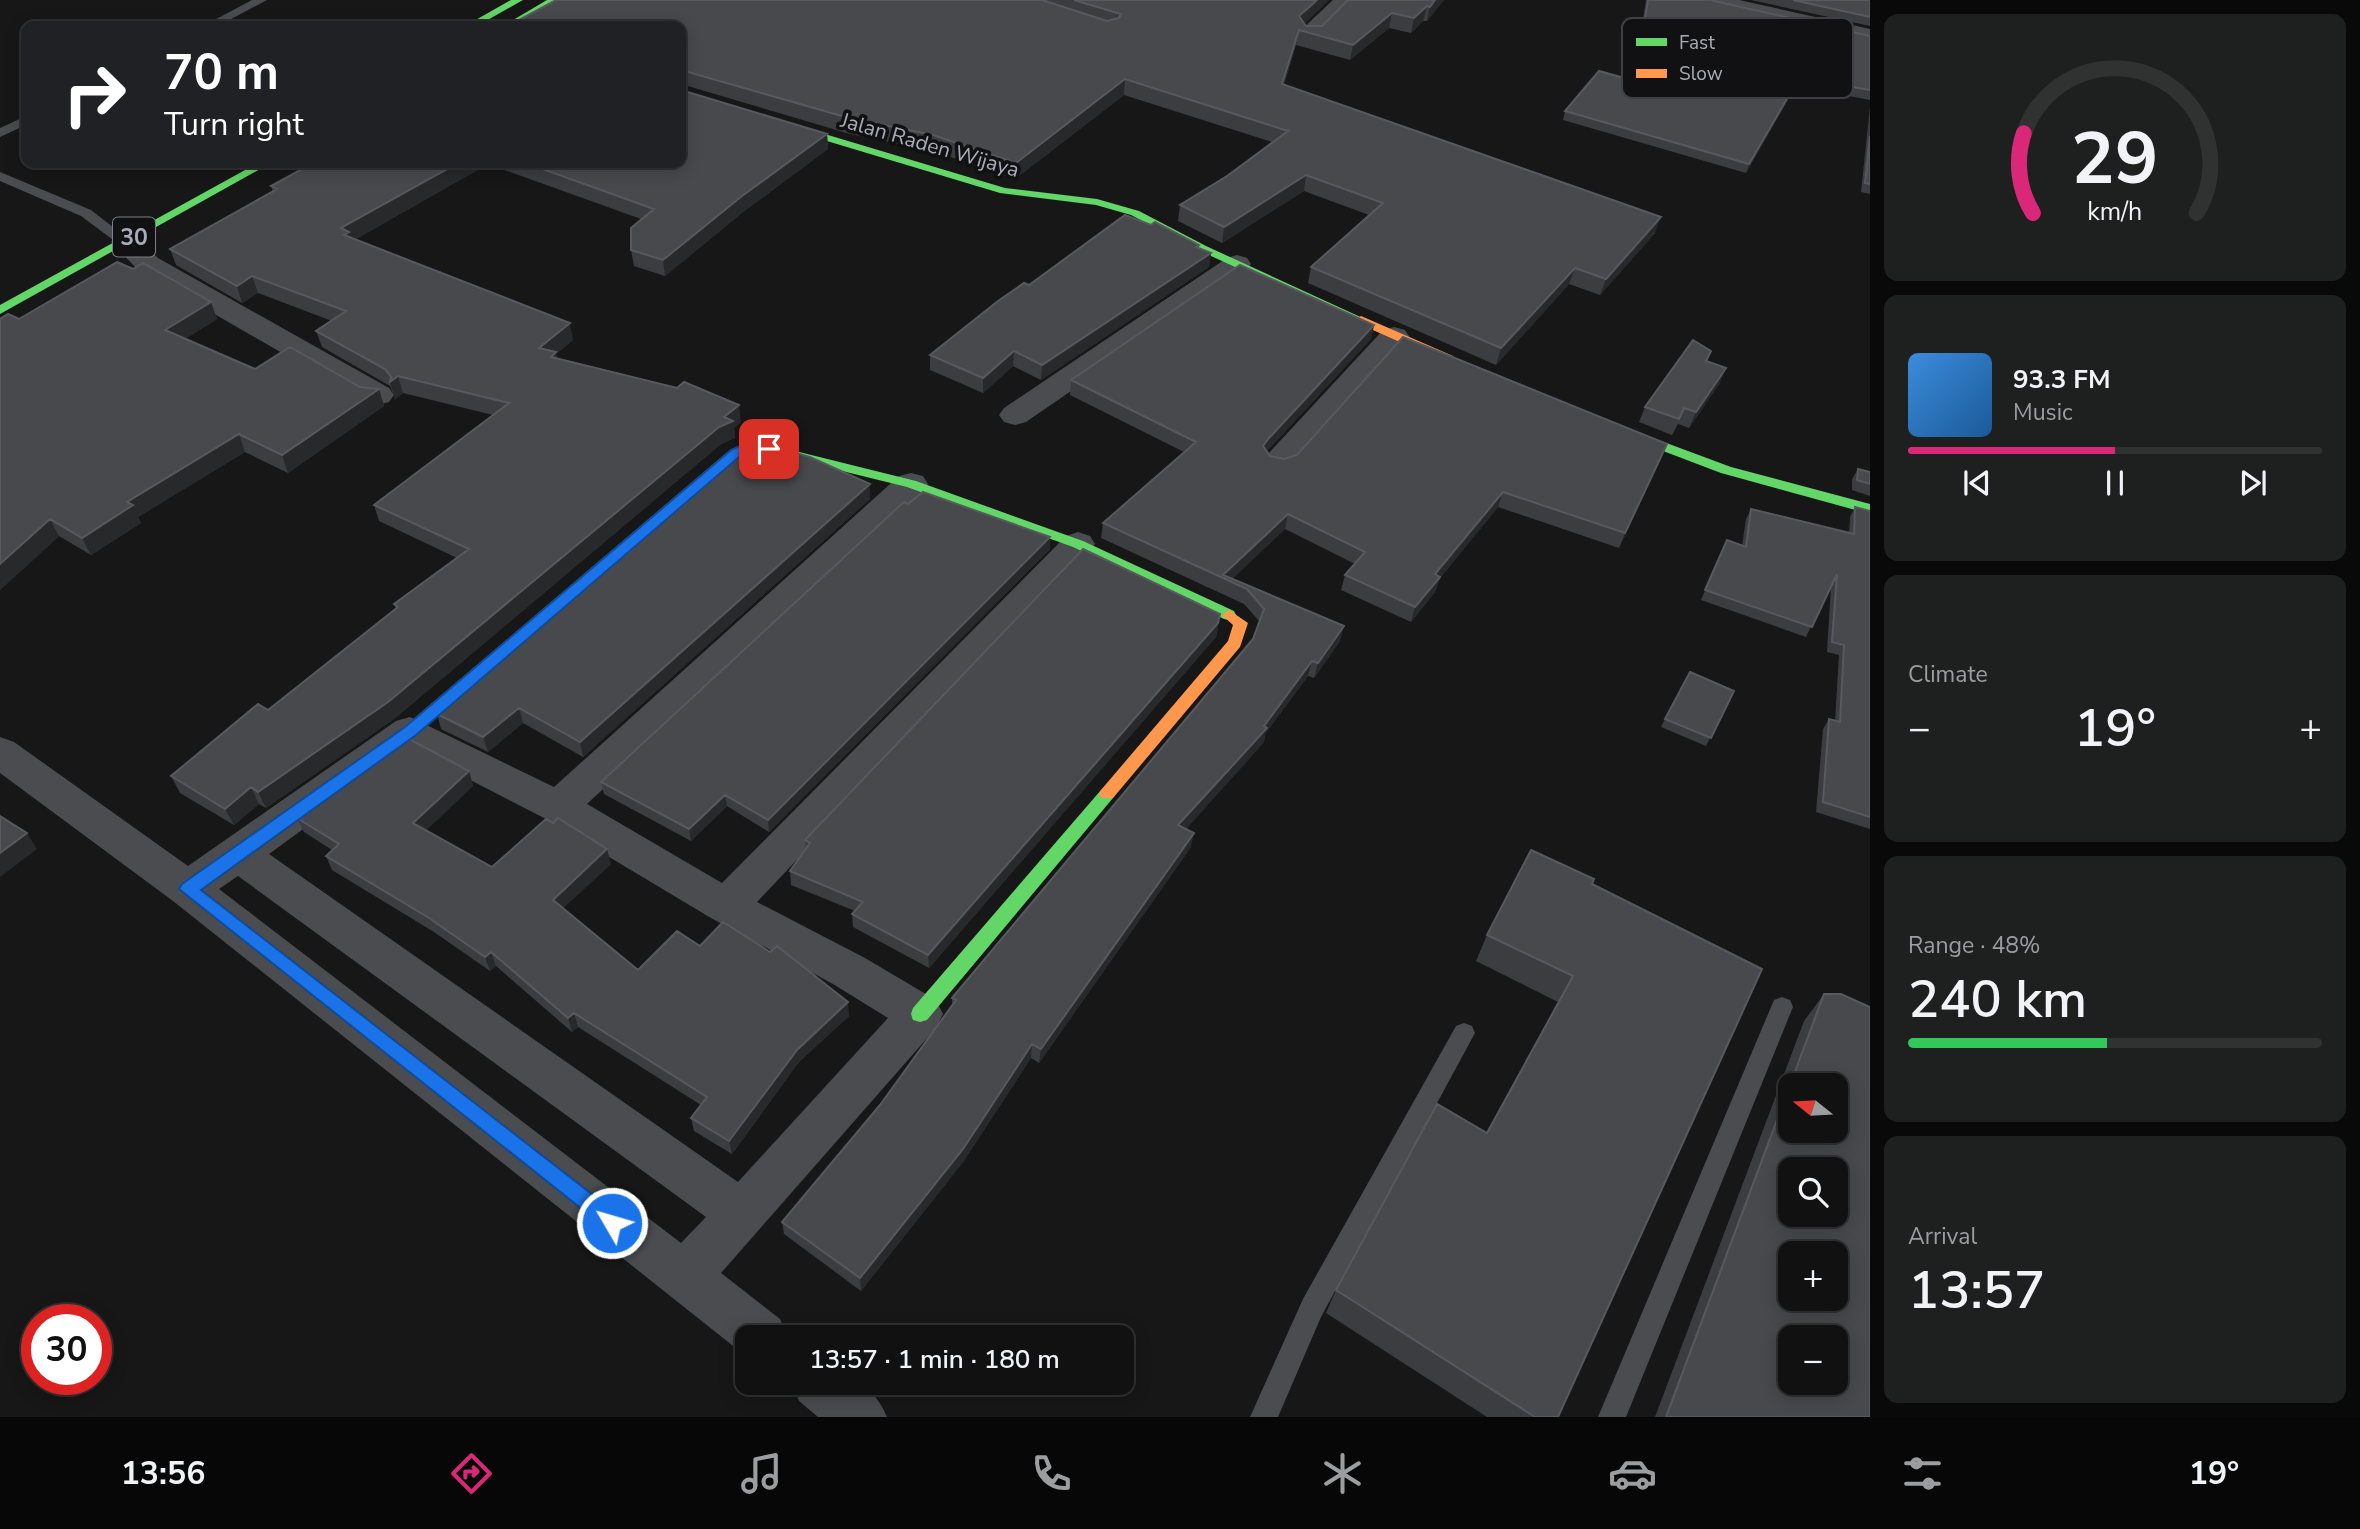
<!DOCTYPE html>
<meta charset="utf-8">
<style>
body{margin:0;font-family:"Nunito Sans",sans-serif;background:#1e1f1f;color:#f1f3f6;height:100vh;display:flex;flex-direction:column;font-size:26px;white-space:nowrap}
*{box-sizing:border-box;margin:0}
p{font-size:23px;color:#9c9d9f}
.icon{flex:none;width:38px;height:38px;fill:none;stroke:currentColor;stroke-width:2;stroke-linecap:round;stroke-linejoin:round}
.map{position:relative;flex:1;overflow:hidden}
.sheet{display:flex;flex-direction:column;gap:14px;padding:14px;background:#090909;width:490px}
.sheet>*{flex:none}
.hud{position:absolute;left:21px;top:21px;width:665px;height:147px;border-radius:14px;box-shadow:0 4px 18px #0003,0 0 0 2px #303131;background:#202124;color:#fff;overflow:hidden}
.needle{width:46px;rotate:288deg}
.buttons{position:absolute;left:1778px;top:1073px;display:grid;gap:14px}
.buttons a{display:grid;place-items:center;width:70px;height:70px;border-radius:14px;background:#111;box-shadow:0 4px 18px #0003,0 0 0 2px #303131;font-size:35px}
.speed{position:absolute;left:21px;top:1304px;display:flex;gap:14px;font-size:35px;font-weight:700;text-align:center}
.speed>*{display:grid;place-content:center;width:91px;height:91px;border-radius:50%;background:#111;box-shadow:0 4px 18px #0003,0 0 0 2px #303131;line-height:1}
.speed .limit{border:10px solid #d22;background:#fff;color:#111}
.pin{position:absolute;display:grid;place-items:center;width:60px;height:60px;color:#fff;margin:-30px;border-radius:14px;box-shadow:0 4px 10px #0006}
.me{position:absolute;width:77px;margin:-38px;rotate:308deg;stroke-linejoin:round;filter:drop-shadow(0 0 5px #0008)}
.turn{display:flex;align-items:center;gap:24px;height:147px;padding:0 28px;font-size:32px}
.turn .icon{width:91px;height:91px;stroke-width:2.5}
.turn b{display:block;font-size:49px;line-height:60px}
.big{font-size:52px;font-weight:600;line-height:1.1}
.sheet .widget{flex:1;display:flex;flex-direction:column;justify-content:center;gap:10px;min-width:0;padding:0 24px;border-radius:14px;background:#1e1f1f}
.sheet .dial{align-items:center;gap:0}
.dial svg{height:182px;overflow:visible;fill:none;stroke:#303131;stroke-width:7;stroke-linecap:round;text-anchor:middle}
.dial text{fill:#f1f3f6;stroke:none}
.song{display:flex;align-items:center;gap:21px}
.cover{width:84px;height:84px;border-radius:10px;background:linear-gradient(135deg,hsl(210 70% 55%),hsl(210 70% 35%))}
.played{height:7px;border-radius:4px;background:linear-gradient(90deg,#db2777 50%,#303131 50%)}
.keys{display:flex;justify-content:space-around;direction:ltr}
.heat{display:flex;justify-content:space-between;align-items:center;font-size:38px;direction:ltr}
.charge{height:10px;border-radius:5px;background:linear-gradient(90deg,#34c759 48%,#303131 0)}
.trip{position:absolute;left:735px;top:1325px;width:399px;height:70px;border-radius:14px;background:#111;box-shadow:0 4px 18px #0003,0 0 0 2px #303131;font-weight:600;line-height:70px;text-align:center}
.tabs{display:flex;height:112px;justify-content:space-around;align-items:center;background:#070707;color:#9c9d9f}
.tabs .icon{width:49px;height:49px}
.tabs .active{color:#db2777}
.tabs b{font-size:32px;color:#f1f3f6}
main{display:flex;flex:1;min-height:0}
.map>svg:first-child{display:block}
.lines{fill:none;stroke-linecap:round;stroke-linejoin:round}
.lane{fill:#4b4c50;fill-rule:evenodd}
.street{fill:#4b4c50;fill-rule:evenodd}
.fast{fill:#63d668;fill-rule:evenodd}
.slow{fill:#ff974d;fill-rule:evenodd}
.wall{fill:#3c3d40}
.shaded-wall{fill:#28292a}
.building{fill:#48494d;stroke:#57595e;stroke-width:2;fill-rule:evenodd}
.route{fill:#1a73e8;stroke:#114b97;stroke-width:2}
.labels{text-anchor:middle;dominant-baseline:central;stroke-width:7;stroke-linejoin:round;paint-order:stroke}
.far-street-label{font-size:21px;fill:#a8adb8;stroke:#111113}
.shield{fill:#111113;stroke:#7b7e86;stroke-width:2}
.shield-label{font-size:23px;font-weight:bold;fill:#a8adb8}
.key{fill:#111113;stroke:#3e4045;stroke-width:2}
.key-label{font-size:19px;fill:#a8adb8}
</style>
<main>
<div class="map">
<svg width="1870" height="1417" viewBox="0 0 1870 1417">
<rect width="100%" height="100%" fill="#171717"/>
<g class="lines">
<path class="lane" d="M252,0H267L218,26H203Z
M26,116V125L0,137V128Z
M0,172L91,210L132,242L125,246L120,245L81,216L0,181Z
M1782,997L1790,1000L1793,1007L1626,1417H1598L1771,1007L1774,1000Z
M1464,1023L1472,1026L1475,1033L1321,1317L1278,1417H1250L1303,1299L1456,1026Z"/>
<path class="street" d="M1333,0H1357L1319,38H1303L1299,33L1303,28Z
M1697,0H1739L1870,29V43L1700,5Z
M125,234L135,236L158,258L389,388L394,395L389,402L378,405L367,402L138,270L111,242L115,236Z
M1237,255L1247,258L1251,264L1247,270L1026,422L1015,425L1004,422L999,415L1004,408L1227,258Z
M1394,327L1405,330L1409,336L1405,342L1292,468L1280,471L1268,468L1263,461L1268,454L1383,330Z
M911,473L923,476L928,484L923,492L587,804L722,883L1066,536L1078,532L1090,536L1095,544L757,902L865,958L936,1000L943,1014L936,1028L721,1273L780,1319L788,1337H747V1357L173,901L0,773V737L14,742L188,866L396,721L410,717L554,787L899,476ZM412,750L544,818L711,918L833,984L888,1018L738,1182L269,854ZM238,876L706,1217L681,1243L219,889Z
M792,1382C836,1382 867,1369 887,1417H818L799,1401Z"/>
<path class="fast" d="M511,0H523L477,26H465Z
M547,0H559L515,26H503Z
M681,91L1005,188L1097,199L1139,211L1206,246L1367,320L1365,323H1357L1198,250L1131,215L1096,205L1000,193L681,97Z
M258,163H271L0,314V305Z
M1618,425L1731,467L1870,504V514L1721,473L1613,432L1611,429Z
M751,440L916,481L1083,541L1234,611L1236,615L1229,620L1224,619L1073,547L907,487L753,449L740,456L416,735H404L402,731L404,727L730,450Z
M1107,788L1113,790L1115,794L1113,798L927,1020L920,1022L913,1020L911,1014L913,1008L1101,790Z"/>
<path class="slow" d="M1361,316L1453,356L1455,359L1453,362H1445L1357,323L1355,320Z
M1229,610L1248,623L1240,647L1113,798H1101L1099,794L1101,790L1228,641L1233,625L1222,615Z"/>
</g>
<path class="wall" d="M556,0H1329L1304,24L1306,26H1322L1444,0L1427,21H1423L1411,33L1389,28L1350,60L1296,45L1284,85L1655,233L1600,295L1569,284L1496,365L1308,283L1311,267L1369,215L1304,191L1222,243L1178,221L1180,205L1227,176L1272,142L1124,95L1015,179L933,151L850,134L681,84V26Z
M1646,0H1710L1870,36V100L1796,86L1746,173L1563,120L1565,111L1633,81Z
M1751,0H1870V26Z
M1870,107V194L1861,192Z
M827,134L828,149L743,212L665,276L634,266L631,250L641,219L488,164L356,239L573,340L556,354L557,358L741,422L734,428L735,438L721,444L394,719L266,808L259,804L234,825L180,793L171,776L268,710L396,609L394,604L457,558L379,521L374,505L493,415L403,393L395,399L390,386L322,347L316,331L332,321L258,293L242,303L176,265L170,249L273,192L271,186L313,163H681Z
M1199,245V248L1211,253L1209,267L1041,380L1013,366L983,393L930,370V355Z
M211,302L217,319L185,339L255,369L360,387L379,389L384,406L288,473L245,452L138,517L141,523L91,555L59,536L0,590L19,319Z
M1374,325L1371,339L1267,451L1270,456L1284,459H1661L1619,548L1498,507L1440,578L1435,592L1411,622L1341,590L1345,575L1355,564L1285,529L1232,579L1340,641L1314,678L1308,676L1265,734L1264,742L1186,829L1191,847L1039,1063L1031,1058L963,1162L861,1291L784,1234L782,1222L880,1105L952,1005V998L1253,639L1260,622L1244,604L1101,538L1103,523L1184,452L1070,395L1071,380Z
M1711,351L1706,362L1726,368L1719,384L1689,428L1678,424L1672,435L1639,422L1645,407Z
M1858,469L1870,472V496L1852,490V479Z
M870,484V499L583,757L523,723L488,752L441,729L437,714Z
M908,504L1050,537V549L769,832L727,806L691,841L604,794L601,782Z
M1855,507L1870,511V829L1816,812L1823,729L1829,719L1835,721L1839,655L1827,652L1831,586L1806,637L1701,600L1727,540L1742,546L1746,519L1751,509L1849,533L1850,517Z
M1218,628L1216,637L929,968L853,927L852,914L855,911L791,885L790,871L806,848L805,840Z
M1734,691L1706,746L1661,727L1665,719Z
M469,771L473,786L426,830L492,867L611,864L563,908L638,970L700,946L849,1016L798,1063L732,1154L694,1131L691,1118L701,1105L578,1027L572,1032L496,966L490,971L434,932L332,870L326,856L332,850L304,832L297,818Z
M1592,884L1558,1417H1487L1326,1313L1336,1290L1487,1133L1558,1002L1476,961L1487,935Z
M1824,994L1870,1417H1655L1804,1021Z"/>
<path class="shaded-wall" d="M1317,0H1329L1297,31L1299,16Z
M1435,0H1444L1427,21L1430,7Z
M1427,6L1423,21L1411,33L1414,18Z
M1392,13L1389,28L1350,60L1353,45Z
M1299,30L1296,45L1279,100L1282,84Z
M1799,78L1796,86L1746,173L1749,164Z
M1125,79L1124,95L1015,179L1016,163Z
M827,134L828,149L743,212L665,276L663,260L742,196Z
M458,163L488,164L352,241L354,248L341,228Z
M1306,175L1304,191L1222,243L1224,227Z
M1661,217L1655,233L1600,295L1606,279Z
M1211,253L1209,267L1041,380L1042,365Z
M1575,268L1569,284L1496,365L1501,348Z
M252,276L258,293L242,303L237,286Z
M211,302L217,319L172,347L165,330Z
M570,323L573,340L556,354L559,368L539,348Z
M1374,325L1371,339L1266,452L1263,446L1269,438Z
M1014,351L1013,366L983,393V378Z
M1726,368L1719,384L1689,428L1696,412Z
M398,376L403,393L395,399L390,382Z
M379,389L384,406L288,473L282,455Z
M739,405L741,422L734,428L735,438L721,444L394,719L266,808L258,792Z
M239,434L245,452L138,517L141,523L91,555L82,538L127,502Z
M1667,444L1661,459L1619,548L1625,533Z
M870,484V499L583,757L580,742Z
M1503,492L1498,507L1440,578L1435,592L1411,622L1415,607L1435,574Z
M1288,514L1285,529L1230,581L1223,575Z
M50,519L59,536L0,590V564Z
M1050,537V549L769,832L768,820Z
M1220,614L1216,637L929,968L928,955Z
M1344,626L1340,641L1314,678L1318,663Z
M1312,661L1308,676L1265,734L1264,742L1176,840L1178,825L1264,726Z
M519,708L523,723L488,752L483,737Z
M469,771L473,786L419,837L413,823Z
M251,787L259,804L234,825L225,809Z
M725,795L727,806L691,841L689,829Z
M27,833L37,849L0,877V853Z
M1194,833L1191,847L1039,1063L1041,1049Z
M607,849L611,864L557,914L553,900Z
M491,952L496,966L490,971L485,957Z
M848,1002L849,1016L798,1063L732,1154L729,1141L797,1050Z
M574,1013L578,1027L572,1032L568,1018Z
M1032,1044L1031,1058L963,1162L861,1291L860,1278Z"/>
<path class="building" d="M556,0H1042L1107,21L1119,18L1121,14L1074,0H1317L1299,16L1306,26H1322L1348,0H1435L1430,7L1427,6L1414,18L1392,13L1353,45L1299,30L1282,84L1661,217L1606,279L1575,268L1501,348L1311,267L1383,203L1306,175L1224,227L1180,205L1227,176L1288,131L1125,79L1016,163L933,135L849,118L681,70V26H508Z
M1648,0H1710L1870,36V90L1799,78L1749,164L1565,111L1599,71L1635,81Z
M1793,0H1870V17Z
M681,90L827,134L742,196L663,260L631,250V228L654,209L526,163H681Z
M1870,136V184L1865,183Z
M313,163H458L341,228L349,232L344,235L570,323L539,348L556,352L551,357L677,388L684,382L739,405L724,417L733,421L719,427L388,702L258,792L251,787L225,809L171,776L258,704L268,710L398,607L394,604L469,549L374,505L509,403L398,376L390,382L391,377L385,369L316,331L346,311L252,276L237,286L170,249L277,189L271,186Z
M1125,215L1151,225L1155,222L1199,245L1196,247L1211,253L1042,365L1014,351L983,378L930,355L998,301L1024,283L1029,285Z
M117,262L133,269L143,263L211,302L165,330L255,369L290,347L360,387L379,389L282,455L239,434L127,502L133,505L82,538L50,519L0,564V319L8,314L19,319Z
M1240,265L1374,325L1269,438L1263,446L1270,456L1284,459L1297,455L1403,337L1667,444L1625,533L1503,492L1435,574L1440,577L1415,607L1345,575L1365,552L1288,514L1223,575L1344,626L1318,663L1312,661L1264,726L1267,728L1178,825L1194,833L1041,1049L1032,1044L963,1149L860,1278L782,1222L880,1105L956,1000L952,998L1253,639L1264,609L1247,589L1103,523L1196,442L1071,380Z
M1693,340L1711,351L1706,361L1726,368L1696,412L1684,408L1679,419L1645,407Z
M754,443L810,457L870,484L580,742L519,708L483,737L437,714Z
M1858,469L1870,472V484L1857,480Z
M923,492L1050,537L768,820L725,795L689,829L601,782L904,502L908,504Z
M1855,507L1870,511V817L1823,802L1829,719L1840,722L1844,645L1832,642L1837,574L1812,627L1705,590L1727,540L1746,547L1751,509L1854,534Z
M1083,549L1220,614L1218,623L928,955L852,914L863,902L790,871L810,843L805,840Z
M1690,672L1734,691L1711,738L1665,719Z
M407,738L469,771L413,823L492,867L546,819L553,823L558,818L607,849L553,900L638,970L677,931L700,946L723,922L770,952L777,946L848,1002L797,1050L729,1141L691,1118L707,1097L574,1013L568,1018L491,952L485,957L429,918L326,856L339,844L297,818Z
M0,816L27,833L0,853Z
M1531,850L1594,879L1592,884L1762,969L1558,1417H1535L1336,1290L1437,1104L1487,1133L1573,976L1487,935Z
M1824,994H1841L1870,1007V1417H1666ZM1790,1085H1836V1130H1790ZM1790,1169H1836V1214H1790ZM1790,1253H1836V1298H1790ZM1790,1337H1836V1382H1790Z"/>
<path class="route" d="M751,440L776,449L769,453L753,449L740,456L416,735L201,890L620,1216L623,1223L620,1230L612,1233L179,889L182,884L405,727L731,450Z"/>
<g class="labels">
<g class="far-street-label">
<text transform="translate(930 145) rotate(16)">Jalan Raden Wijaya</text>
</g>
<rect class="shield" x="113" y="217.5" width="42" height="39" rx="5"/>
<g class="shield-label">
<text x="134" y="237">30</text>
</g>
</g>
<rect x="1622" y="18" width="231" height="80" rx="10" class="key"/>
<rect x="1636" y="38" width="31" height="8" fill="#63d668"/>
<rect x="1636" y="69" width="31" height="9" fill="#ff974d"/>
<g class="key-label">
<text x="1679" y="49">Fast</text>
<text x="1679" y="80">Slow</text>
</g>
</svg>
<div class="buttons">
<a><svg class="needle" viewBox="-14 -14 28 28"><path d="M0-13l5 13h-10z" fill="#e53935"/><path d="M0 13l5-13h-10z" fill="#9c9d9f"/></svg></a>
<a><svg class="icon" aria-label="search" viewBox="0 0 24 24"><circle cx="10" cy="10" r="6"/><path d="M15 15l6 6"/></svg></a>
<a>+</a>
<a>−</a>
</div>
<div class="speed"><div class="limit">30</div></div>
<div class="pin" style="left:769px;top:449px;background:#d93025"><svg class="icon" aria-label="arrive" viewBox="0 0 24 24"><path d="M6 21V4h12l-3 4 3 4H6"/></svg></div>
<svg class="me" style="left:612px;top:1223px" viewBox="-20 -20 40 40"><circle r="17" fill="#1a73e8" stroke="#fff" stroke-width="3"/><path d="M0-11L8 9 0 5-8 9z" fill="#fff"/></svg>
<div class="trip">13:57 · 1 min · 180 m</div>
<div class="hud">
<div class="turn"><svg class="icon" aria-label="right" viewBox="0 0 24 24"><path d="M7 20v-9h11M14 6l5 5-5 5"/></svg><div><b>70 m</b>Turn right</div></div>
</div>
</div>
<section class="sheet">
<div class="widget dial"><svg viewBox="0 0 100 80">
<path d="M14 69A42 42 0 1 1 86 69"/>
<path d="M14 69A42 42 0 0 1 10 34" stroke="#db2777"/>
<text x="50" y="56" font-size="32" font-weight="700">29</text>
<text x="50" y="72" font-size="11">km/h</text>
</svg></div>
<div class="widget">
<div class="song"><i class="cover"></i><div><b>93.3 FM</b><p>Music</p></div></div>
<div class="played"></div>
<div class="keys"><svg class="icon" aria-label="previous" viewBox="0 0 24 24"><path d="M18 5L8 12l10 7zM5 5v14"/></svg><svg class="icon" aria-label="pause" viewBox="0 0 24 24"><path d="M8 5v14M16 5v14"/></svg><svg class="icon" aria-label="next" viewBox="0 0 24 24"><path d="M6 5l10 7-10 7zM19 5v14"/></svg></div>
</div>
<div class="widget"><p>Climate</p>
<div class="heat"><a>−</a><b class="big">19°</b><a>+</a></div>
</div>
<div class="widget"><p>Range · 48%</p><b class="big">240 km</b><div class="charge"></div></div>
<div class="widget"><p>Arrival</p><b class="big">13:57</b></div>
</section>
</main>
<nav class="tabs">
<b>13:56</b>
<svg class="icon active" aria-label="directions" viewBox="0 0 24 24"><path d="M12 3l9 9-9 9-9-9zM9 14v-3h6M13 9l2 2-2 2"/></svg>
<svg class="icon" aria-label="music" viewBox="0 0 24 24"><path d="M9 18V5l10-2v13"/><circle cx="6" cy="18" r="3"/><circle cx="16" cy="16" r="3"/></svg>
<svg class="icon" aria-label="phone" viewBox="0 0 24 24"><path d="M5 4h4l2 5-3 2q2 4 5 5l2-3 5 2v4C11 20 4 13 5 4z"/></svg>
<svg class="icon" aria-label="climate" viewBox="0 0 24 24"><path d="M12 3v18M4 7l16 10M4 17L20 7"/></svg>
<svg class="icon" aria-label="car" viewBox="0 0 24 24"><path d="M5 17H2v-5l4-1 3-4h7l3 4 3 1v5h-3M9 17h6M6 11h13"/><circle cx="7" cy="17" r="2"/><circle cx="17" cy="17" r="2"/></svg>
<svg class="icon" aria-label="filters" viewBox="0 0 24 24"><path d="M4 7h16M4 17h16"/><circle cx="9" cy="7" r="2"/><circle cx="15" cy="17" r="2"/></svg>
<b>19°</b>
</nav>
